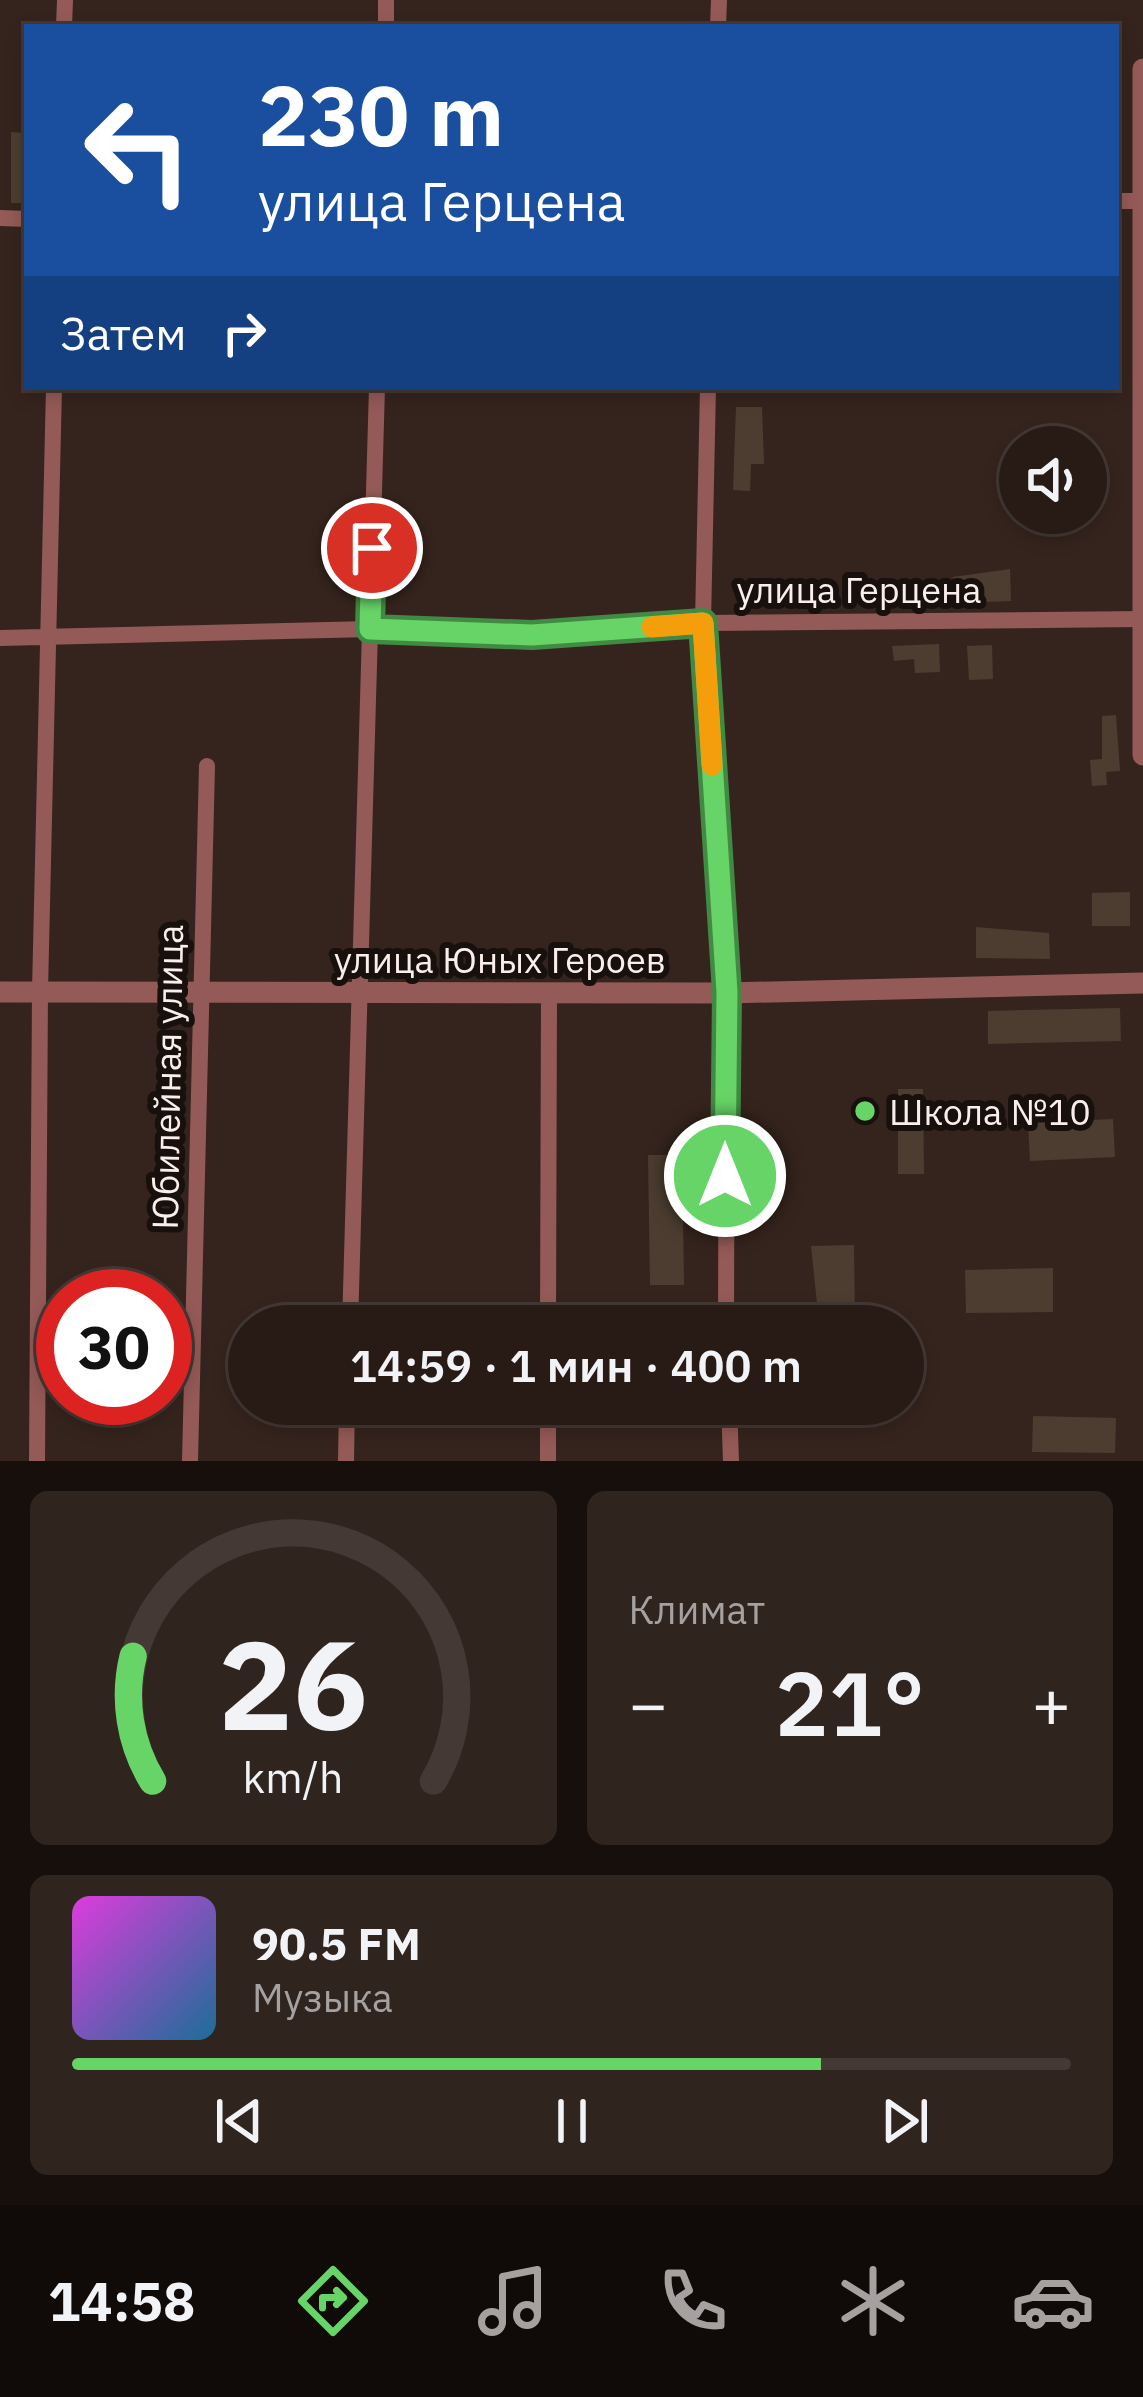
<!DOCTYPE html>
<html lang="ru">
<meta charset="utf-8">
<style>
body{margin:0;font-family:"IBM Plex Sans",sans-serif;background:#30241f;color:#f1f3f6;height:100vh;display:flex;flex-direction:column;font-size:45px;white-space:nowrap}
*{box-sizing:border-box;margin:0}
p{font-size:39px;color:#a5a1a1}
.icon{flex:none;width:66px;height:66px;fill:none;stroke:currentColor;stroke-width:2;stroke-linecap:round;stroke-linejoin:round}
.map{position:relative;height:1461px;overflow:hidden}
.panel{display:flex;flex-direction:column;gap:30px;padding:30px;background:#160f0c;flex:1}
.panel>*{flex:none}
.guide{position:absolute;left:24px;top:24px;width:1095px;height:366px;border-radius:0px;box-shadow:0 6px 18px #0003,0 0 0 3px #443935;background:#1a4fa0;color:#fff;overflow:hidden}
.controls{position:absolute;left:999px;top:426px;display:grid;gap:24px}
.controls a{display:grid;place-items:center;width:108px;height:108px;border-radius:50%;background:#281b16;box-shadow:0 6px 18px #0003,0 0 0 3px #443935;font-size:60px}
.speed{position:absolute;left:36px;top:1269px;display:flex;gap:24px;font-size:60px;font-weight:700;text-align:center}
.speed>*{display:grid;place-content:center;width:156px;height:156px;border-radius:50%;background:#281b16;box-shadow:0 6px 18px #0003,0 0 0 3px #443935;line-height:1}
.speed .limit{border:18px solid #d22;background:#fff;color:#111}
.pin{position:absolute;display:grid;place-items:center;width:102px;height:102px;color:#fff;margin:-51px;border:6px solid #fff;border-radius:50%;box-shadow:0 3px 12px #0007}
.me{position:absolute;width:132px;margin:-66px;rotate:0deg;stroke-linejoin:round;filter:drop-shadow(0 0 9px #0008)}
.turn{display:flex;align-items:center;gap:42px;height:252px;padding:0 36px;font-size:54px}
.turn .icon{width:156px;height:156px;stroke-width:2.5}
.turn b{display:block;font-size:84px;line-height:102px}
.then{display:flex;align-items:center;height:114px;padding:0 36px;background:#0003;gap:24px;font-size:45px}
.big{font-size:90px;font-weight:600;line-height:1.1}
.panel .widget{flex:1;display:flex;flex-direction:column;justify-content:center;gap:18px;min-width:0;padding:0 42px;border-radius:18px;background:#30241f}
.panel .dial{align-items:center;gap:0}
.dial svg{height:312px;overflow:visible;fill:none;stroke:#443935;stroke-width:7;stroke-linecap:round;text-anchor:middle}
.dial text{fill:#f1f3f6;stroke:none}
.song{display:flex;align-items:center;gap:36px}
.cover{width:144px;height:144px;border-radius:18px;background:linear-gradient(135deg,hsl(300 70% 55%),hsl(200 70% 35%))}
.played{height:12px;border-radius:6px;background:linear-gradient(90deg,#66d467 75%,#443935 75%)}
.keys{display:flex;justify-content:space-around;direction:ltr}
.heat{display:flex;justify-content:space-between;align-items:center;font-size:66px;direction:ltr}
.panel .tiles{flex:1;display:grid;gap:30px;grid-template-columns:1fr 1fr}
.widget:last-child{grid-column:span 2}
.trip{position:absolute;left:228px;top:1305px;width:696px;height:120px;border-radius:60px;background:#281b16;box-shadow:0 6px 18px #0003,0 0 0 3px #443935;font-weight:600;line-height:120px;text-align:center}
.dock{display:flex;height:192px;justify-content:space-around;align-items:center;background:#100b09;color:#a5a1a1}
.dock .icon{width:84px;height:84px}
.dock .on{color:#66d467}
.dock b{font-size:54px;color:#f1f3f6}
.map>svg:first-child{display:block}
.building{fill:#4c3d30}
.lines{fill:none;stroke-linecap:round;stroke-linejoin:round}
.minor{stroke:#945a57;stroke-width:16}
.tertiary{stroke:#945a57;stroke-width:21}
.route-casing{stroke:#428a43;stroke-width:30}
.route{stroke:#66d467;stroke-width:21}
.slow{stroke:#f59e0b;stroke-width:21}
.poi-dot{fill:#66d467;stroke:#17100d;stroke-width:4.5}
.labels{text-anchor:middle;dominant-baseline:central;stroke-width:12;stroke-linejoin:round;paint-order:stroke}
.street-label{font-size:36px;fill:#faeeea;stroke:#17100d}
.poi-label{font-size:36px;fill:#faeeea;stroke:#17100d;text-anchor:start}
</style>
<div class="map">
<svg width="1143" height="1461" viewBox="0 0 1143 1461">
<rect width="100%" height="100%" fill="#35241d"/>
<path class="building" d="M11,132L27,133V203H11Z
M736,407H762L764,464H751L750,491L733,490Z
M1010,569L1011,601L954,603L953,577Z
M866,579L891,580V586L923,585L924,603L865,599Z
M939,644L940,672L915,673L914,659L894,661L892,646Z
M992,645L993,679L969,680L967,646Z
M1116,715L1120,771L1106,772L1107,785L1092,786L1090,760L1102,759V716Z
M1130,892V926H1092V893Z
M976,927L1049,933L1050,959L976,958Z
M1120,1008L1121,1041L988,1044V1011Z
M898,1089H923L924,1174H898Z
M1113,1119L1115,1157L1030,1161L1028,1123Z
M648,1155H682L684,1285H650Z
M854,1245L855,1326H812V1313H818L811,1246Z
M1053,1268V1312L966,1313L965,1270Z
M1033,1416L1116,1418L1115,1453L1032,1452Z"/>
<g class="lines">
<path class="minor" d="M64,27L65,0
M386,27V0
M718,27L719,0
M1116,201H1143
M0,218L27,219
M708,387L703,623L727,993L726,1326
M0,638L370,629L532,635L703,623L1143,619
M350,1326L377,387
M548,1326L549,992
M729,1404L731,1461
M37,1461L40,991L54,387
M190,1461L207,766
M346,1461L347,1404
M548,1461V1404"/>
<path class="tertiary" d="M1143,69V755
M0,992L727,993L1143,983"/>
</g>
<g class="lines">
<g class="route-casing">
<path id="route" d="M372,548L370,629L532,635L703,623L727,992L725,1176"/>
</g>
<use href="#route" class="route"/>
<path class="slow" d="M652,627L703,623L712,765"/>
</g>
<circle class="poi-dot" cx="865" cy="1111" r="12"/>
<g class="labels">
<g class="street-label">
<text x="859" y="589">улица Герцена</text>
<text x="500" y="959">улица Юных Героев</text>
<text transform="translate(167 1077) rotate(-89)">Юбилейная улица</text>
</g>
<g class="poi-label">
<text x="889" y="1111">Школа №10</text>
</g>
</g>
</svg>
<div class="controls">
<a><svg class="icon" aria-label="sound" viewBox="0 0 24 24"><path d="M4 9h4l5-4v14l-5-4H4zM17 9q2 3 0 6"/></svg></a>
</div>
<div class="speed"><div class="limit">30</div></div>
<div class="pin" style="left:372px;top:548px;background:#d93025"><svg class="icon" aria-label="arrive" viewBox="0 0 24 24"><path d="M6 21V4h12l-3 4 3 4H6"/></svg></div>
<svg class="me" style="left:725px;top:1176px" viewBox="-20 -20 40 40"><circle r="17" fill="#66d467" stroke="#fff" stroke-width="3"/><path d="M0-11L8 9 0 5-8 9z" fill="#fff"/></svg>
<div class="trip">14:59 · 1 мин · 400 m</div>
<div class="guide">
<div class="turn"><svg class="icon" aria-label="left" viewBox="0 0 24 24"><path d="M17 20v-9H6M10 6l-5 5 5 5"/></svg><div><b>230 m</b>улица Герцена</div></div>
<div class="then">Затем<svg class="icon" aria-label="right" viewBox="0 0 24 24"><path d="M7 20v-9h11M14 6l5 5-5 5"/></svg></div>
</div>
</div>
<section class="panel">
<div class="tiles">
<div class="widget dial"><svg viewBox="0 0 100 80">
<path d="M14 69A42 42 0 1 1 86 69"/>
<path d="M14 69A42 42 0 0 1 9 37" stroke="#66d467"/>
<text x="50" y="56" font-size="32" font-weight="700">26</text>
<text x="50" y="72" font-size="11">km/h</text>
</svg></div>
<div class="widget"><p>Климат</p>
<div class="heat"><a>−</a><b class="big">21°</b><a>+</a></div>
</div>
<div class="widget">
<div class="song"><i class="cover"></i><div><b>90.5 FM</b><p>Музыка</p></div></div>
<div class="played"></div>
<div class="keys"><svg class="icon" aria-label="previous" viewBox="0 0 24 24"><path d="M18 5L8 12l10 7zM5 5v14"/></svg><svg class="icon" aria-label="pause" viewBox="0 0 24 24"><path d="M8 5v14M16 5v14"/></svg><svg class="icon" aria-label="next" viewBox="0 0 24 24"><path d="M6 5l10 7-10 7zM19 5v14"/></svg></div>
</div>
</div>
</section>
<nav class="dock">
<b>14:58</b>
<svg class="icon on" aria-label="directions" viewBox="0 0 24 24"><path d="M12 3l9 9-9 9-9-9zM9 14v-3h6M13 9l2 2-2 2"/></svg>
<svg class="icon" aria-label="music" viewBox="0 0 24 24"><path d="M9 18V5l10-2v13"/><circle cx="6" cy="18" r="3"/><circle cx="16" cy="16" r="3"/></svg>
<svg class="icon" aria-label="phone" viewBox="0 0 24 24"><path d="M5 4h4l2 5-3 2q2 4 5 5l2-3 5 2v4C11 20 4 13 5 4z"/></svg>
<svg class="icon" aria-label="climate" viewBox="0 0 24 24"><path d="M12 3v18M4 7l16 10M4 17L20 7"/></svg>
<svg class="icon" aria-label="car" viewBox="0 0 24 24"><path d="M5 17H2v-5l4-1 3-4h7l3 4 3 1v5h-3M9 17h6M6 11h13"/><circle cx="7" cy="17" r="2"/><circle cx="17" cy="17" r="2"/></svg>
</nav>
